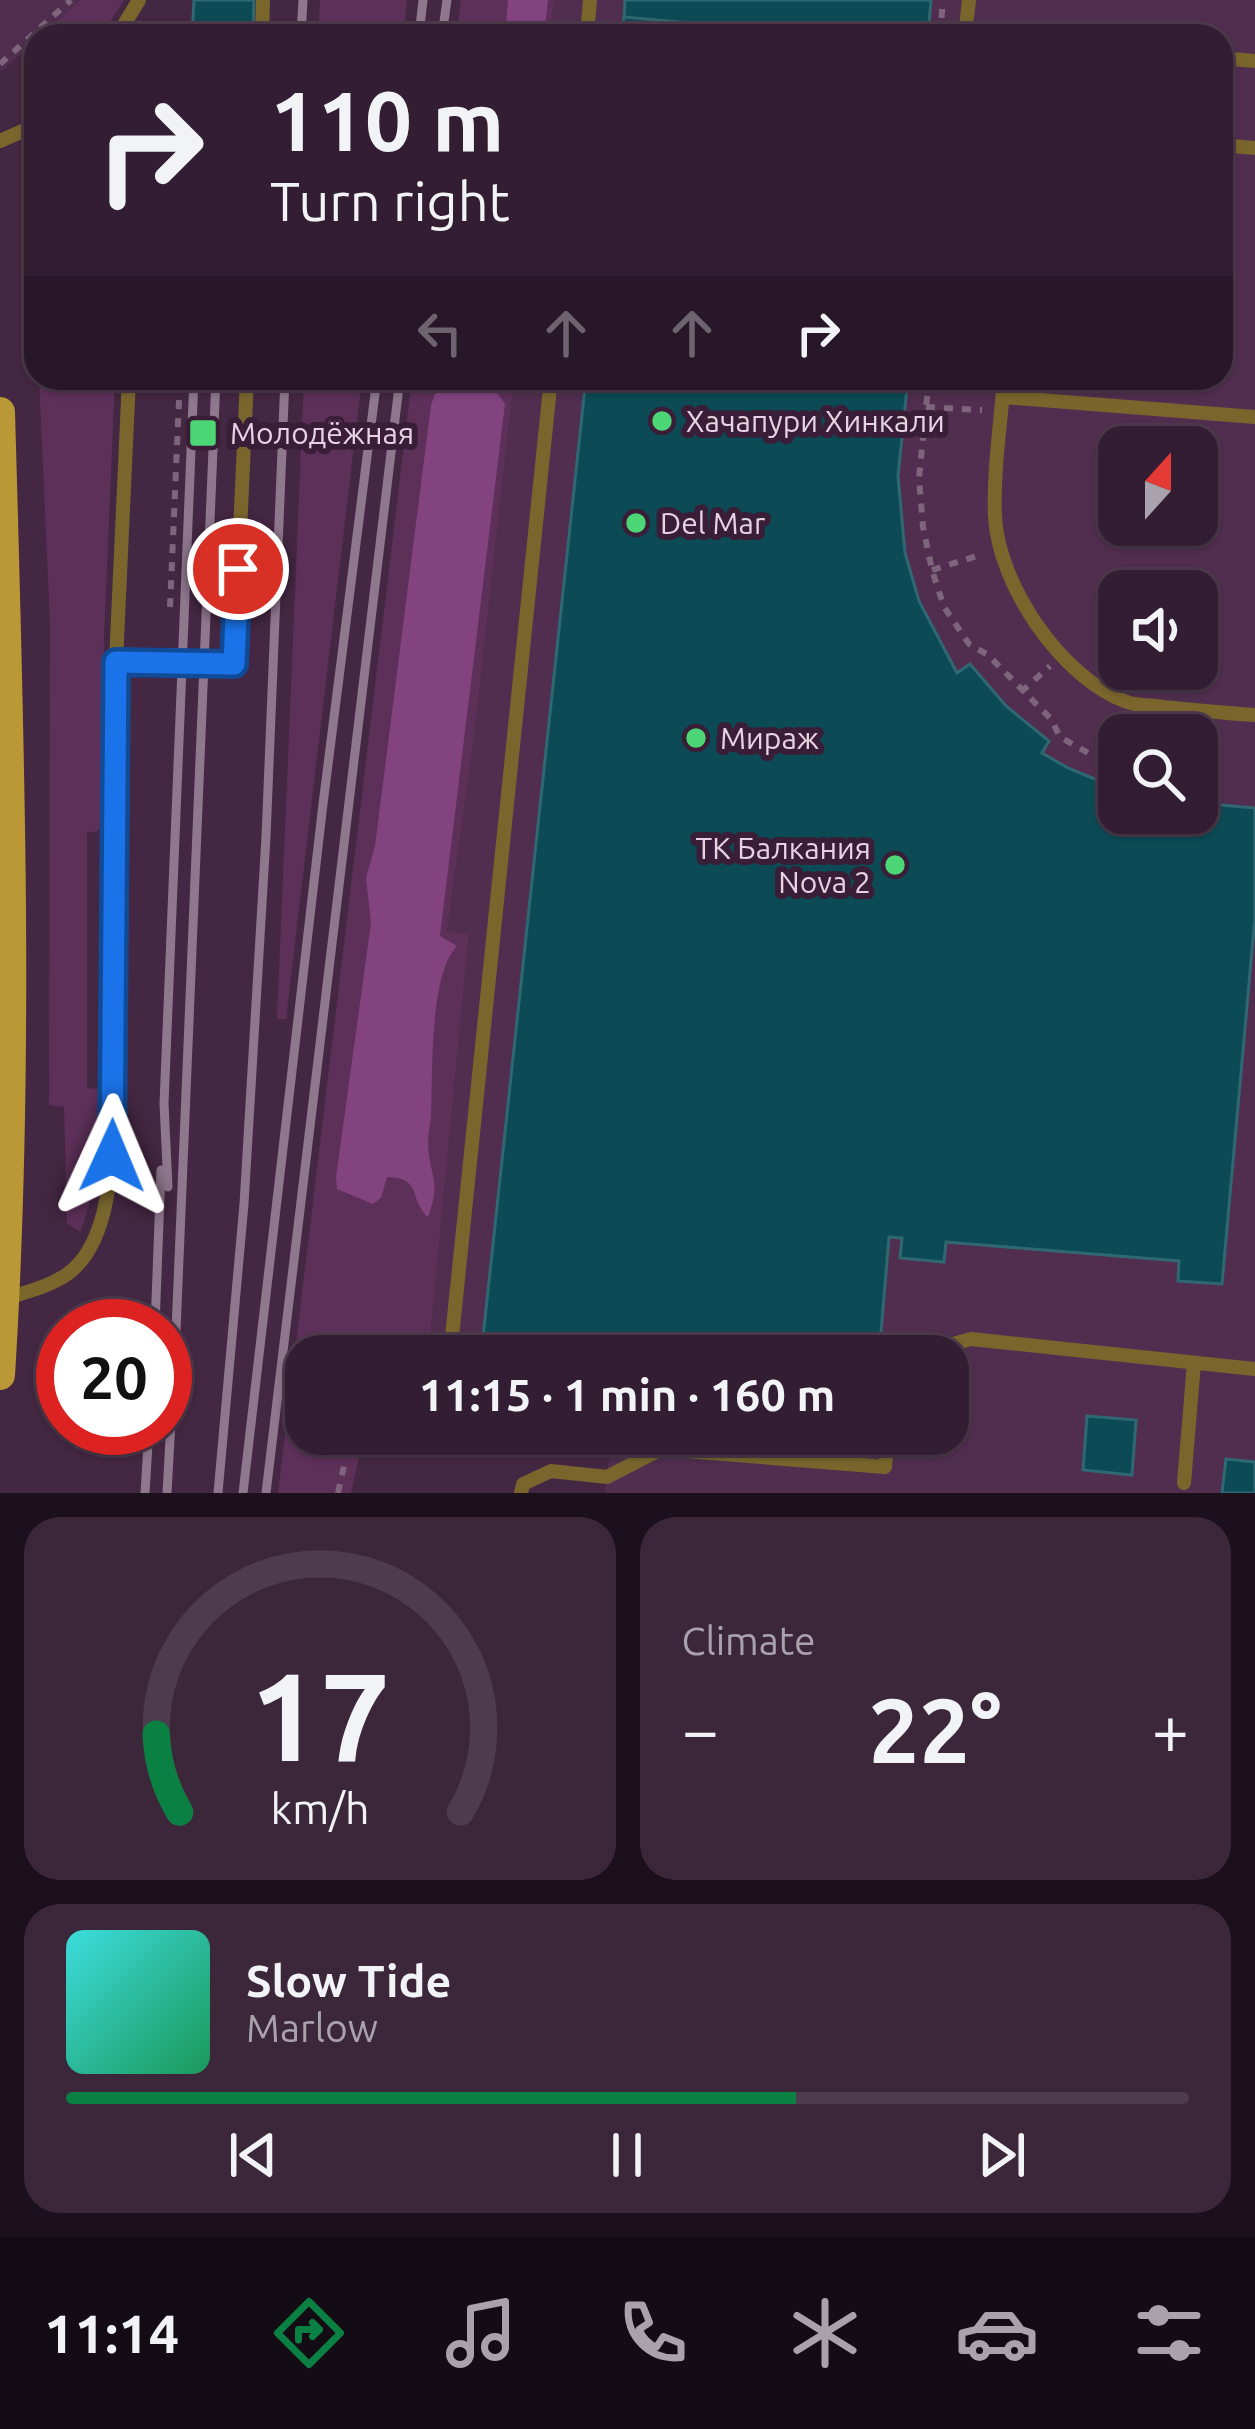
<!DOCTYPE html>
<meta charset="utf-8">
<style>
body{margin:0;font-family:Ubuntu,sans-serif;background:#3b263a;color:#f1f3f6;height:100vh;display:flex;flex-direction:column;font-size:45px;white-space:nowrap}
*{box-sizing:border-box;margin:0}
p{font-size:39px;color:#a9a2ac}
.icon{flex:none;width:66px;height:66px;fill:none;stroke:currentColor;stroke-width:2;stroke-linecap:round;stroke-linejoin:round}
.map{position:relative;height:1493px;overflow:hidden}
.panel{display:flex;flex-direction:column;gap:24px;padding:24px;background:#1c101c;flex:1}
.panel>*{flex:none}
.guide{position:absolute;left:24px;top:24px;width:1209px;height:366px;border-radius:36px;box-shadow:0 3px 9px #0004,0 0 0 3px #4e3b4d;background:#331d32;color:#f1f3f6;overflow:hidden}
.needle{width:78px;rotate:21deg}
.controls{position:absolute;left:1098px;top:426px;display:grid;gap:24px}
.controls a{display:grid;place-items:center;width:120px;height:120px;border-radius:24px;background:#331d32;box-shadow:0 3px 9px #0004,0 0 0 3px #4e3b4d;font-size:60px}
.speed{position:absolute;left:36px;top:1299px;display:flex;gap:24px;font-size:60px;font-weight:700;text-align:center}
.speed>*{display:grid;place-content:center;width:156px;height:156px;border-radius:50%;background:#331d32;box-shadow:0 3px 9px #0004,0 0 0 3px #4e3b4d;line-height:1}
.speed .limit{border:18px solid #d22;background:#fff;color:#111}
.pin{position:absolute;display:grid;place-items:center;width:102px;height:102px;color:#fff;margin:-51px;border:6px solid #fff;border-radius:50%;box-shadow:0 3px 12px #0007}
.me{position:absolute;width:132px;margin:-66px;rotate:1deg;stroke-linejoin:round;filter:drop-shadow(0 0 9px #0008)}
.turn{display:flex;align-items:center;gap:42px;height:252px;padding:0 48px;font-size:54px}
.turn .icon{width:156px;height:156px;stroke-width:2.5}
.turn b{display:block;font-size:84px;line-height:102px}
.lanes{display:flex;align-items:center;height:114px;padding:0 48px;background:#0003;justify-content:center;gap:60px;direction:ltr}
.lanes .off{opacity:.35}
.big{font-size:90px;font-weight:600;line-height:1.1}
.panel .card{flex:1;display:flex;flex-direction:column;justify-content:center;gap:18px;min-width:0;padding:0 42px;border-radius:36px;background:#3b263a}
.panel .dial{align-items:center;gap:0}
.dial svg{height:312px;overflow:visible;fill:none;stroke:#4e3b4d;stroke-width:7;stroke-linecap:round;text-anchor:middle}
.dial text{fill:#f1f3f6;stroke:none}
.song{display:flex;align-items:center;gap:36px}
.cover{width:144px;height:144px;border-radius:18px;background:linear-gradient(135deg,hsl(180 70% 55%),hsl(150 70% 35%))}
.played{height:12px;border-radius:6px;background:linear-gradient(90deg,#0b8043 65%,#4e3b4d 65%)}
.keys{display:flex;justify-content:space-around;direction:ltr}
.heat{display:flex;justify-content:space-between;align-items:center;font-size:66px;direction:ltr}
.panel .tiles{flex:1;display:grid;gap:24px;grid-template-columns:1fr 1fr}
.card:last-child{grid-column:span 2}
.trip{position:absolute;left:285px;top:1335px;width:684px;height:120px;border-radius:36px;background:#331d32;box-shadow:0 3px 9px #0004,0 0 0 3px #4e3b4d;font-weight:600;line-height:120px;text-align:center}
.dock{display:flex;height:192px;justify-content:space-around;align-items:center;background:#140c14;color:#a9a2ac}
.dock .icon{width:84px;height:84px}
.dock .on{color:#0b8043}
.dock b{font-size:54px;color:#f1f3f6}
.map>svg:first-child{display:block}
.built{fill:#512e4f;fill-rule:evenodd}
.green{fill:#5d305a}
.forest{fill:#82437e}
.building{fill:#0c4b55;stroke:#2f6872;stroke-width:3}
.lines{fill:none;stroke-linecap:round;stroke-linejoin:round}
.path{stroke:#7e647c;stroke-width:6;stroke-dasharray:9 9;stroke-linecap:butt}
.lane{stroke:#7a662d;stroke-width:14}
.primary{stroke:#b99835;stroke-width:30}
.rail{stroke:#8f778d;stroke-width:9}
.route-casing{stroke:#114b97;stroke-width:30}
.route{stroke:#1a73e8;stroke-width:21}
.poi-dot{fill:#4dd676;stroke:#3a1d37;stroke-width:4.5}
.labels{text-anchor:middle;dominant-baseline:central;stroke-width:12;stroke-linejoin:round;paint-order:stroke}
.poi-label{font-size:30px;fill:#e6d3e4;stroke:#3a1d37;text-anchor:start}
</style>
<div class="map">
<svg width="1255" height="1493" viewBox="0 0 1255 1493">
<rect width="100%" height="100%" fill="#442742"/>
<path class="built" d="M0,0H80L40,36H36V40L0,73Z
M554,0H1255V1493H605L611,1442L492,1434H948V1356H396V1350L425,1352L429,1349L469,935L447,933L475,731L514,378H1221V36H550ZM1119,447H1197V525H1119ZM1119,591H1197V669H1119ZM1119,735H1197V813H1119Z"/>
<path class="green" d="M80,0H124L101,36H40Z
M320,0H407L403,36H318Z
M461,0H554L550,36H456Z
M39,378H115L104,639L101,827L97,831L87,833V1088L98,1089L99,1093C98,1139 98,1188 80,1232L67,1223L64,1107L49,1105L50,623Z
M304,378H362L286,1019H277Z
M412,378H514L475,731L447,932L469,934L429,1349L425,1352L397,1350L396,1356H306V1434H364L351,1493H278Z"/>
<path class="forest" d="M508,0H548L544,36H505Z
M441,378C474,378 486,373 505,404L440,936L457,946C429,975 433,1073 431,1114C431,1123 428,1133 428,1142C429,1177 442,1180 428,1217C408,1198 423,1178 387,1177L381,1198L373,1204L337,1189L336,1177L371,923L366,878L375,846L431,405Z"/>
<path class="building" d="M194,0H254L253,36H192Z
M625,0H931L928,36H832L624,17Z
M624,17L832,36H621Z
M586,378H908L898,476L905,553L919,601L957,673L970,664L1006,706L1049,741L1042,753L1068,768L1119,789V813H1197V803L1255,808V917L1222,1284L1178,1281L1179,1261L946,1242L944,1262L900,1258L902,1238L889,1237L879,1356H481Z
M1087,1416L1136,1420L1132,1475L1083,1470Z
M1226,1459L1255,1462V1493H1222Z"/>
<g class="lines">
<path class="path" d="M940,36L943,0
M0,64L71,0
M929,378L919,478L923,527L932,570L944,607L969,644L988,655L1051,719L1060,737L1090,754L1119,765
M926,407L982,410
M932,570L980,555
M170,607L180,378
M1021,692L1050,666
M1197,782L1214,784L1219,732
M338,1493L351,1434"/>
<path class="lane" d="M117,36L139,0
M262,36L263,0
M587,36L590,0
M965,36L969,0
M1221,58L1255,61
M0,141L36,125
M1221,145L1255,148
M1004,378C1001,423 993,471 995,516C998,584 1061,678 1127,702C1138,706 1152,705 1163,707C1194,710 1224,713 1255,715
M1003,397L1255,417
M116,662L234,664L247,378
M5,1299C25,1292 48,1287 66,1275C116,1241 112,1145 113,1090L116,662L129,378
M450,1356L551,378
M933,1356L943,1347L971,1339L1255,1369
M637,1434L661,1449L885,1467L888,1434
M1184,1483L1194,1363
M521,1493L523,1484L551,1471L607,1477L661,1449"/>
<path class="primary" d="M0,412C9,733 20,1055 0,1375"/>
<path class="rail" d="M301,36L303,0
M419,36L423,0
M442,36L447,0
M168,1187L164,1104L194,378
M155,1326L161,1170
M145,1493L149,1428
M167,1493L176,1331L216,378
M218,1493L244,1204L266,837L285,378
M243,1493L323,804L377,378
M266,1493L400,378"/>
</g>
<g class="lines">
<g class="route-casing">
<path id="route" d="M112,1156L116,662L234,664L238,569"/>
</g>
<use href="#route" class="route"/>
</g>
<g class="poi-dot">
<circle cx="662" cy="421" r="12"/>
<rect x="188" y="418" width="30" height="30" rx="6"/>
<circle cx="636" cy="523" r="12"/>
<circle cx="696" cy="738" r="12"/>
<circle cx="895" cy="865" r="12"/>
</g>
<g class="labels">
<g class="poi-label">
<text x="686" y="421">Хачапури Хинкали</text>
<text x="230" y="433">Молодёжная</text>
<text x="660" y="523">Del Mar</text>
<text x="720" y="738">Мираж</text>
<text x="871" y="848" text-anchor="end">ТК Балкания<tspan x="871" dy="34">Nova 2</tspan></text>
</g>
</g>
</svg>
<div class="controls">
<a><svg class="needle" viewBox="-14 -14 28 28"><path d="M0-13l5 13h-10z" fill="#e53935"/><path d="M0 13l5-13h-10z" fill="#a9a2ac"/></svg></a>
<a><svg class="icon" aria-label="sound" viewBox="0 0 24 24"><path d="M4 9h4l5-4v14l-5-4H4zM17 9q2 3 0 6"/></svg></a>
<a><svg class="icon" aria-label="search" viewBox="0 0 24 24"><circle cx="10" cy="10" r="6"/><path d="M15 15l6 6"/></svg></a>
</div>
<div class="speed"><div class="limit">20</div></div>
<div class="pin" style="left:238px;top:569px;background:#d93025"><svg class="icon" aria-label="arrive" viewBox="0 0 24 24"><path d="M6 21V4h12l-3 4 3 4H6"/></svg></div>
<svg class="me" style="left:112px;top:1156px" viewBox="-20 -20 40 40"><path d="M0-17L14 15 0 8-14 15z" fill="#1a73e8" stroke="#fff" stroke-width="4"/></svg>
<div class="trip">11:15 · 1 min · 160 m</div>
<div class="guide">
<div class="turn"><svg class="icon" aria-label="right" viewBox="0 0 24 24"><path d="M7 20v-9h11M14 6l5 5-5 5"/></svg><div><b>110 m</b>Turn right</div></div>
<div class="lanes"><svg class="icon off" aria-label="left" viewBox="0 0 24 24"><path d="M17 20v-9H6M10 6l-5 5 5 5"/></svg><svg class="icon off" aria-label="ahead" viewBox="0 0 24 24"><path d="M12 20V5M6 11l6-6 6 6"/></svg><svg class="icon off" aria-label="ahead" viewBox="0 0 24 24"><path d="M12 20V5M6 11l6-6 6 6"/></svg><svg class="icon" aria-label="right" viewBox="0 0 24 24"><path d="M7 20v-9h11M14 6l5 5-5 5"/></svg></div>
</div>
</div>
<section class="panel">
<div class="tiles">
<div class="card dial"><svg viewBox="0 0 100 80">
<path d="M14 69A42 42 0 1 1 86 69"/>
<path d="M14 69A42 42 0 0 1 8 49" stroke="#0b8043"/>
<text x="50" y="56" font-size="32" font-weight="700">17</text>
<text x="50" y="72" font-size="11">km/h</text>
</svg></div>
<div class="card"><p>Climate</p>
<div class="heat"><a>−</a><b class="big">22°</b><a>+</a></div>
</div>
<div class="card">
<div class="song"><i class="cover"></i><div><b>Slow Tide</b><p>Marlow</p></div></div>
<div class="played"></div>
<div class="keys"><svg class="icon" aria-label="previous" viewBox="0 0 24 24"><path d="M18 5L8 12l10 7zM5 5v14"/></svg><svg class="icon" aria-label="pause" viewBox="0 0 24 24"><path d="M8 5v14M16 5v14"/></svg><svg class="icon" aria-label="next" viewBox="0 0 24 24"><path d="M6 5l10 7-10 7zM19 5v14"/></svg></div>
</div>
</div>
</section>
<nav class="dock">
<b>11:14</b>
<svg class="icon on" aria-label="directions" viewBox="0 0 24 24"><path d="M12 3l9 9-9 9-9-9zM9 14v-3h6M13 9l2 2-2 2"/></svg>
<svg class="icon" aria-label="music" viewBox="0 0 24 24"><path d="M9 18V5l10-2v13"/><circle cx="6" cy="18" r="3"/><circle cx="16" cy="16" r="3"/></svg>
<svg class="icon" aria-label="phone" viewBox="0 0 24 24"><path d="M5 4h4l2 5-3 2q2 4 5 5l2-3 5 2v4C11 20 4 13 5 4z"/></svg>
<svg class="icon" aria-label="climate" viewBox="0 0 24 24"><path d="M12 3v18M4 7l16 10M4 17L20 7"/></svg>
<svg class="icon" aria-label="car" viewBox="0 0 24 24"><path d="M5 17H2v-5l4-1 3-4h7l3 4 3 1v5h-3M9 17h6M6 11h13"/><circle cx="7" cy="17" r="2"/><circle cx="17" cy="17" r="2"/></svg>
<svg class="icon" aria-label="filters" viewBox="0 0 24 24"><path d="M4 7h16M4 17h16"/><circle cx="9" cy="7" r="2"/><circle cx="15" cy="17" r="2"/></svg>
</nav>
